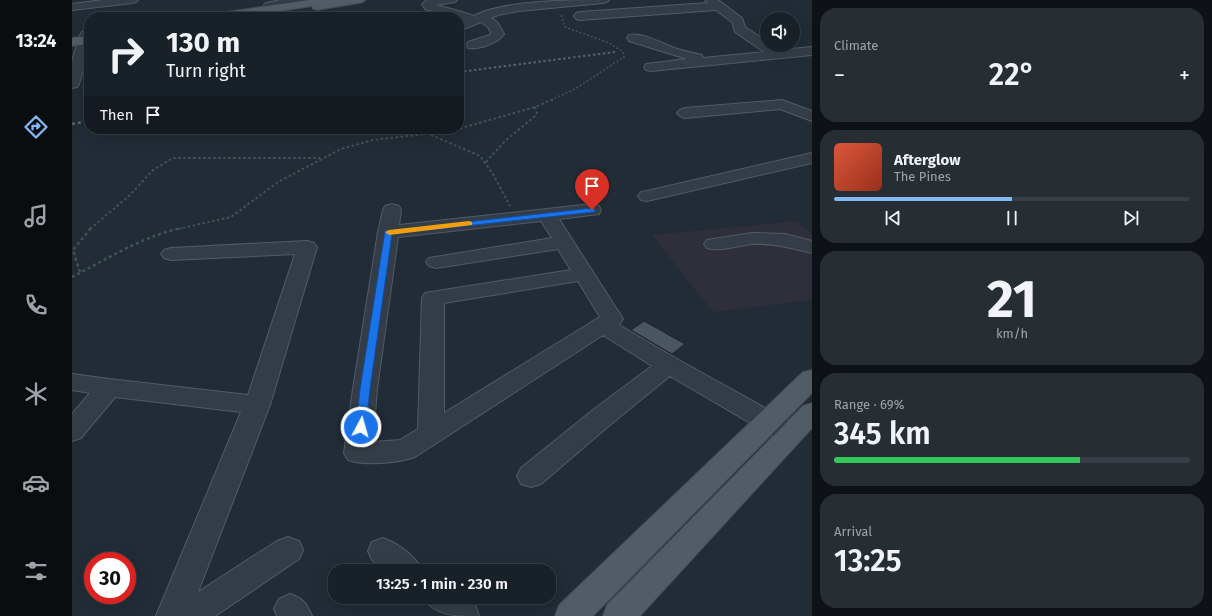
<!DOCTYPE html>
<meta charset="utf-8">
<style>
body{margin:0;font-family:"Fira Sans",sans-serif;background:#262e34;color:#f1f3f6;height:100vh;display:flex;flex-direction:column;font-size:15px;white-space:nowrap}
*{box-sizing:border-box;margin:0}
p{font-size:13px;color:#9fa3a8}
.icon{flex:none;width:22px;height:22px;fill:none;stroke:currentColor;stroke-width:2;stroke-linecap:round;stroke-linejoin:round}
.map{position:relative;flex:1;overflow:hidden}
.panel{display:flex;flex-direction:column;gap:8px;padding:8px;background:#0e1216;width:400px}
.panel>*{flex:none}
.top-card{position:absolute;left:12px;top:12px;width:380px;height:122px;border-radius:16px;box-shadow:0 4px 16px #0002,0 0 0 1px #373e45;background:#192128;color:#f1f3f6;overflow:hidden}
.controls{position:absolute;left:688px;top:12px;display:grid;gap:8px}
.controls a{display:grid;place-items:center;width:40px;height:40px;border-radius:50%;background:#192128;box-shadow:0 4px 16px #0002,0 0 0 1px #373e45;font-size:20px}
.speed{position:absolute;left:12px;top:552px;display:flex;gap:8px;font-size:20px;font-weight:700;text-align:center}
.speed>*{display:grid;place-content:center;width:52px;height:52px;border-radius:50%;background:#192128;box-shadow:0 4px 16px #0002,0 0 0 1px #373e45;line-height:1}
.speed .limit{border:6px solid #d22;background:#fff;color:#111}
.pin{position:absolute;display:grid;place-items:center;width:34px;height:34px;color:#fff;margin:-41px -17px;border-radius:50% 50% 50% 0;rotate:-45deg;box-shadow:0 0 4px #0007}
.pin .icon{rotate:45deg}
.me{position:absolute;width:44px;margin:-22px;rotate:6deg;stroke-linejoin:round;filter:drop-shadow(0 0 3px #0008)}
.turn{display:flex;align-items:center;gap:14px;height:84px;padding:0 16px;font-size:18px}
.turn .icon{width:52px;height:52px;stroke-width:2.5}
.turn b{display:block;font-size:28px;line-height:34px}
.then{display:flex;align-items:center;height:38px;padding:0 16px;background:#0003;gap:8px;font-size:15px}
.big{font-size:30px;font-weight:600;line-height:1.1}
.panel .tile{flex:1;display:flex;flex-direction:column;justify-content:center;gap:6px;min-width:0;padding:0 14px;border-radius:16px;background:#262e34}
.panel .dial{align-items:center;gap:0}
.dial b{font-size:52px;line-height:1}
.song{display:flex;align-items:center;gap:12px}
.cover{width:48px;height:48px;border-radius:6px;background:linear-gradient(135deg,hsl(10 70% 55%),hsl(10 70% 35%))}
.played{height:4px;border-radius:2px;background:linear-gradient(90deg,#83b8f4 50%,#373e45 50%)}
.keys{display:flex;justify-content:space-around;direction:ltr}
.heat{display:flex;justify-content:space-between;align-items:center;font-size:22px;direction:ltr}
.charge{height:6px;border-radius:3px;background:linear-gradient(90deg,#34c759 69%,#373e45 0)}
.trip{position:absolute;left:256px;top:564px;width:228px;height:40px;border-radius:16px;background:#192128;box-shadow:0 4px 16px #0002,0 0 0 1px #373e45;font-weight:600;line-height:40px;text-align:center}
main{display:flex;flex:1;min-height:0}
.dock{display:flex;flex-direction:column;width:72px;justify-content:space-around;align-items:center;background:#0a0d10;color:#9fa3a8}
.dock .icon{width:28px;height:28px}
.dock .on{color:#83b8f4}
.dock b{font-size:18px;color:#f1f3f6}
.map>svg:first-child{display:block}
.medical{fill:#2f2f3b}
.building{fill:#495662;stroke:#1b242d}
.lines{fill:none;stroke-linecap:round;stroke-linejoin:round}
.minor-casing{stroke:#515b65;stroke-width:2}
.major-casing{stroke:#404953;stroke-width:2}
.path-far2{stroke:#405455;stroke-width:1.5;stroke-dasharray:2 2;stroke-linecap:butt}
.path-far1{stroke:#405455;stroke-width:2;stroke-dasharray:2.5 2.5;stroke-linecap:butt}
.path{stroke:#405455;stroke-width:2.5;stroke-dasharray:3 3;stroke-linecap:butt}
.minor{fill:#343d47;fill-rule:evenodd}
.major{fill:#525c67;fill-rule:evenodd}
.rail-far1{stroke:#56626e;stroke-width:2;stroke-dasharray:2.5 2.5;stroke-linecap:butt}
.rail{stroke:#56626e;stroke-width:2.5;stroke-dasharray:3 3;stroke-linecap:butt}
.route{fill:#1a73e8;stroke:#114b97}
.slow{fill:#f59e0b}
</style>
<main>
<nav class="dock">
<b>13:24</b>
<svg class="icon on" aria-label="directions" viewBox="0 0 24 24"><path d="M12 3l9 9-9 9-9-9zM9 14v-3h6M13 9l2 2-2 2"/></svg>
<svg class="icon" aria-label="music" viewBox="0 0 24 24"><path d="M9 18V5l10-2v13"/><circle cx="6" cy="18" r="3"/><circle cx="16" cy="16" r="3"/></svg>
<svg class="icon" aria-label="phone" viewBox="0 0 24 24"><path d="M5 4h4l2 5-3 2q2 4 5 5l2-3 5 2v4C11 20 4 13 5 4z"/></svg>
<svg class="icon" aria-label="climate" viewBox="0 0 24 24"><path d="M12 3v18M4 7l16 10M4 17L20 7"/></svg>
<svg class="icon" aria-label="car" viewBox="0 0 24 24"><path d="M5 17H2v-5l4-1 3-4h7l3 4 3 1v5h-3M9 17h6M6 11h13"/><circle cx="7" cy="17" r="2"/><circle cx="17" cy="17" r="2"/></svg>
<svg class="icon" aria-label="filters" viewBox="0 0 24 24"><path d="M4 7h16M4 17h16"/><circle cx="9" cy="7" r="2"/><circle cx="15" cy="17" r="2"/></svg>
</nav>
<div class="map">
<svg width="740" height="616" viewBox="0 0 740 616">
<rect width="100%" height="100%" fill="#212c36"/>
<path class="medical" d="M725,221L740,234V300L641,312L580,235Z"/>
<path class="building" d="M572,321L613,344L600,354L559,330Z"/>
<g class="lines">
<g class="minor-casing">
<path id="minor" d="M31,0H66L64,2L60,3L0,10V4Z
M208,0H236L234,2L230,3L198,8L194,7L192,5L194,3Z
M355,0H385L383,2L364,5L387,11L402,16C431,0 502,0 537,0L535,2L531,3L447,11L426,15L419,18L425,22L432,34C426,43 407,50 396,48L395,45L396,42L418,35L419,33L416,27L409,22L387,31V23L391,21L387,19V17L353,9L350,4Z
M633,0H646L670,18L673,27L695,42V45H700L708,50L740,47V55L579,71L574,70L572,67L574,64L615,59L557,41L555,38L557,35C571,32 589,43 602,48C611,51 621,53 630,55L631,58L692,52L663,32L660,22L644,10L508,20L504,19L502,16L504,13L508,12L636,3Z
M14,31L17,32V47L7,84L5,87L0,88V61L8,35L10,32Z
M710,100L740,111V121L708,109L613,118L608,116L605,113L608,110L613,108Z
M740,153V163L575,201L569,200L566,196L569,192L575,191Z
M320,204L327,206L329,210L327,225L520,204L527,206L529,210L527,214L487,219L551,319L547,325L605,359L727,427L731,434L727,441L718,444L709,441L598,376L539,424L469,484L459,487L449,484L445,476L449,468L521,410L580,366L531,335L343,457C325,463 294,466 276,460L272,453L281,389L306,232L311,210L313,206ZM469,221L480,238L357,258L354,262L357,266L364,268L486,249L499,270L353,293L350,298L346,429L328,440L301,442L305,389L326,237ZM506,281L528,317L372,413V303Z
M680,233L713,234L740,241V253C720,248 702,243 681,244C666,245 650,252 635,248L632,244L635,240Z
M235,241L242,243L245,247L198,405L126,592L205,541L216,537L227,541L231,550L227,559L143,616H84L169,412L43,397L9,438L0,441V414L18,393L0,390V374L37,379L176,395L223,254L99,260L92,258L89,254L92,250L99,248Z
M311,538C327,544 343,556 351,571H313L300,560L296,551L300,542Z
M218,594C232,599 234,603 240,616H205L202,609L207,599Z
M351,597H392L403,605L407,616C382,616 363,616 351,597Z"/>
</g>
<g class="major-casing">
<path id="major" d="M237,0H293L291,2L287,3L245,10L241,9L240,6L171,17H142L144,14L148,13Z
M17,36V44L0,46V38Z
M740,370V393L521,616H483L487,605L731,372Z
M740,403V428L568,616H531L535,605L731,406Z"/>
</g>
<path class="path-far2" d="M479,100L503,89L552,57L551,52L537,43L493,27L489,14"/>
<path class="path-far1" d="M359,135L408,156L421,174L438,206
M414,162L433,141L462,117L465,113L463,107
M18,229L58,195L81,170L101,158H248
M106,229L159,217L206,182L269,149L301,140L379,131L463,107L482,99"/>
<path class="path" d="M8,272L1,250L19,228
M0,277C35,259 71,236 110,228"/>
<use href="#minor" class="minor"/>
<use href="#major" class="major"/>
<path class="rail-far1" d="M387,72L543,52"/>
<path class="rail" d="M0,124L17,121"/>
</g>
<path class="route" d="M520,208H523V212L320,234L298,389L294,427L293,430H285L284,427L288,389L313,231Z"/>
<path class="slow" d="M397,221L400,222V225L317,235L313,232L317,230Z"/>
</svg>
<div class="controls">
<a><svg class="icon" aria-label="sound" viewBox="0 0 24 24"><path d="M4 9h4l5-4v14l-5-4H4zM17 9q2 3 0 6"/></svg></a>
</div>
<div class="speed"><div class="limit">30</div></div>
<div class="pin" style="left:520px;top:210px;background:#d93025"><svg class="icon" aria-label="arrive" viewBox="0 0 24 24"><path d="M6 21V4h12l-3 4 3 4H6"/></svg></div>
<svg class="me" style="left:289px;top:427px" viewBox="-20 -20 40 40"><circle r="17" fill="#1a73e8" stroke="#fff" stroke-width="3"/><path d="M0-11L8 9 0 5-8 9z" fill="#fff"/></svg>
<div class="trip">13:25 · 1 min · 230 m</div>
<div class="top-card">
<div class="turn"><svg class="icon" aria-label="right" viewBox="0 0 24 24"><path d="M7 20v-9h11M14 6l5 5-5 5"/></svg><div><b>130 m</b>Turn right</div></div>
<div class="then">Then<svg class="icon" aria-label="arrive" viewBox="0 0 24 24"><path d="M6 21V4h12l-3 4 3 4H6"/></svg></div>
</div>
</div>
<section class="panel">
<div class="tile"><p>Climate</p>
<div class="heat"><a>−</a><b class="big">22°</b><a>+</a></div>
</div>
<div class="tile">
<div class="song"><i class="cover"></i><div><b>Afterglow</b><p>The Pines</p></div></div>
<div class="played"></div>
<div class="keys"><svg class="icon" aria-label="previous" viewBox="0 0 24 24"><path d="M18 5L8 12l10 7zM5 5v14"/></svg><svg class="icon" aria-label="pause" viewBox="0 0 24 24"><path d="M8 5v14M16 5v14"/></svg><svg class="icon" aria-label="next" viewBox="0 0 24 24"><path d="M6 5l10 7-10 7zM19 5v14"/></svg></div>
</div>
<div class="tile dial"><b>21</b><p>km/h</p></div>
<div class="tile"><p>Range · 69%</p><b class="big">345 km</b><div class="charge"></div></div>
<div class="tile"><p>Arrival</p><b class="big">13:25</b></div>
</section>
</main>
